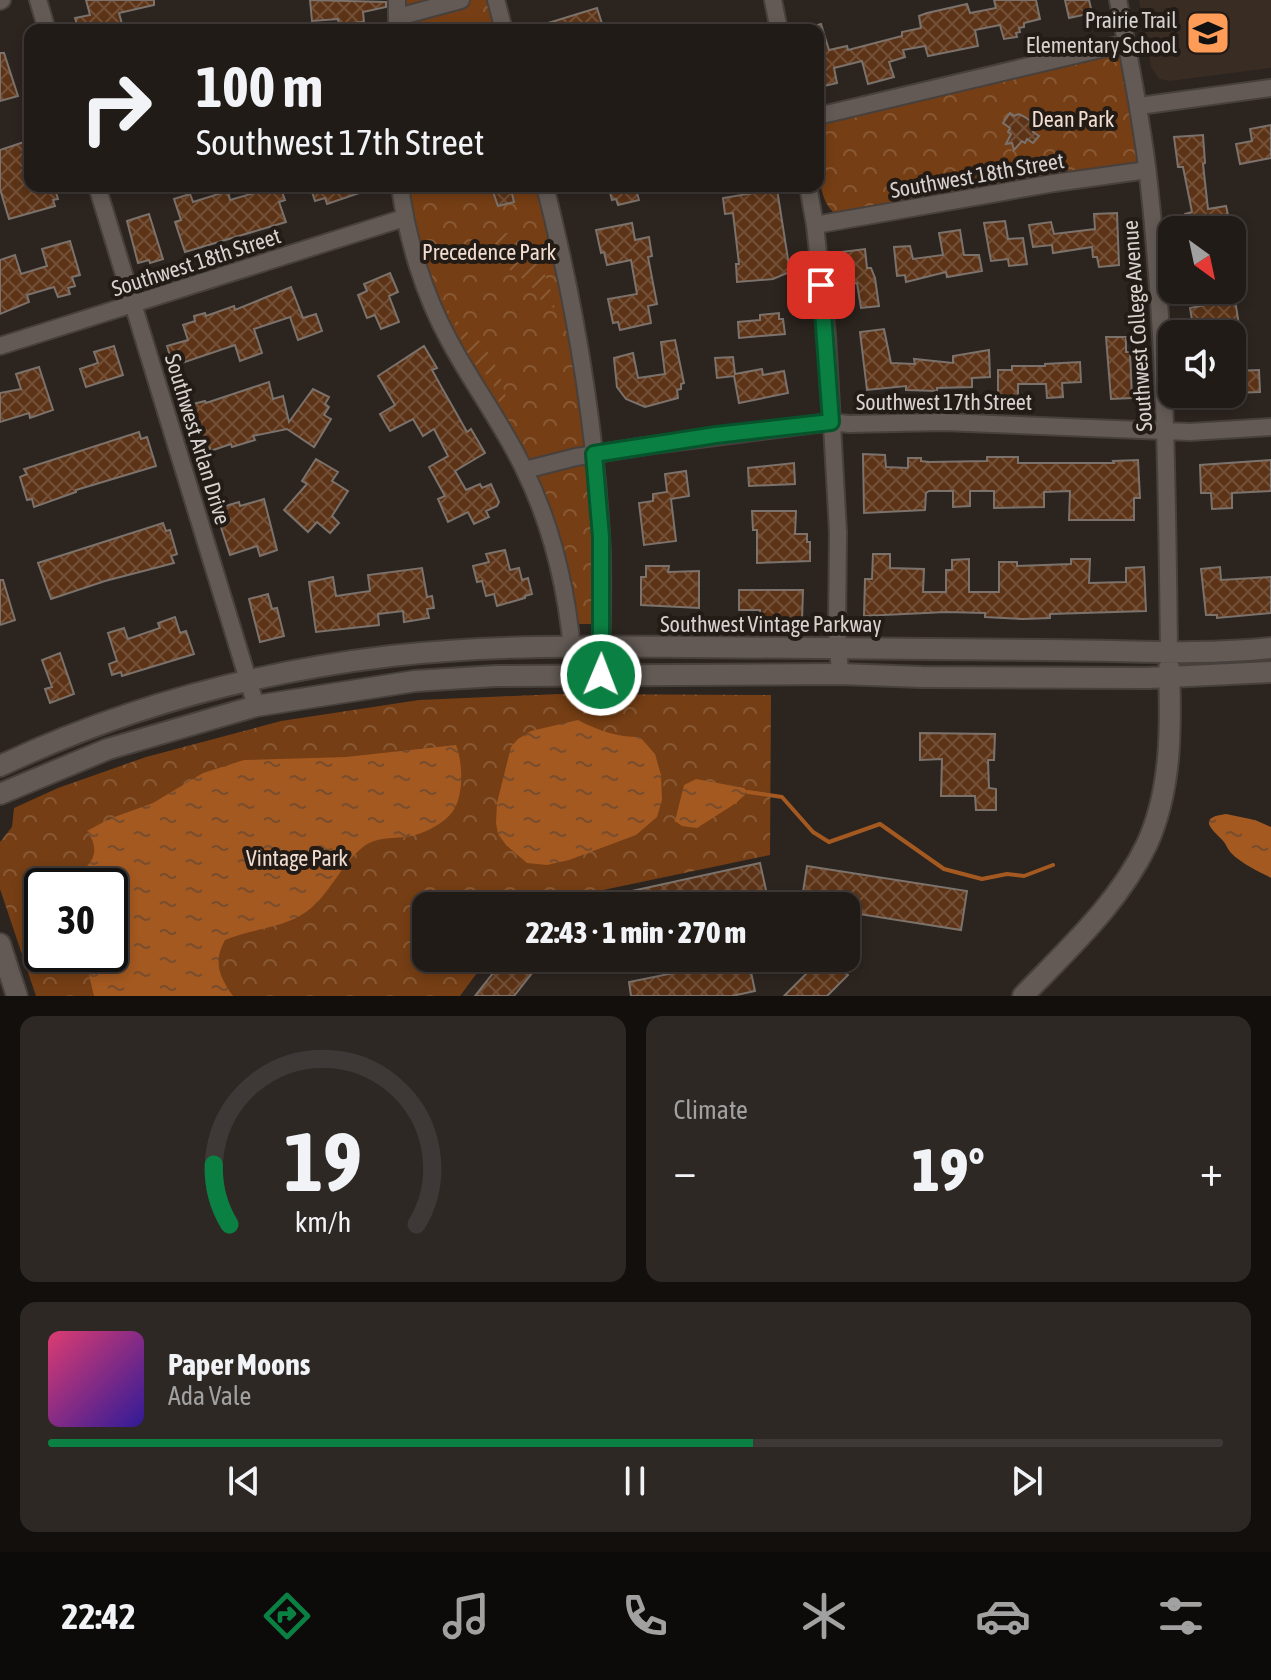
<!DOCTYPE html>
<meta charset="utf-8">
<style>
body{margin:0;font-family:"Asap Condensed",sans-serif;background:#2d2824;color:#f1f3f6;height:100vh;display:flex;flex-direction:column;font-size:30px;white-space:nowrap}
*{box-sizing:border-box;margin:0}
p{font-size:26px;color:#a2a1a1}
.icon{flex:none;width:44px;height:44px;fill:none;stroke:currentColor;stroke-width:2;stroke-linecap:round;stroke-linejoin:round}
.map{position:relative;height:996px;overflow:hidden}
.side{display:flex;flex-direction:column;gap:20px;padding:20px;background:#120f0d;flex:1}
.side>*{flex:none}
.guide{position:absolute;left:24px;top:24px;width:800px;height:168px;border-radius:16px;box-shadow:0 4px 12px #0003,0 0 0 2px #3e3936;background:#211b17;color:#f1f3f6;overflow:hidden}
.needle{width:52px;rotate:147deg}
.controls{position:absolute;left:1158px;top:216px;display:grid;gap:16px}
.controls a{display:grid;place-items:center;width:88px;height:88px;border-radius:16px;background:#211b17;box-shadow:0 4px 12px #0003,0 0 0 2px #3e3936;font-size:40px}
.speed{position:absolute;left:24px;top:868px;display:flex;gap:16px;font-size:40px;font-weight:700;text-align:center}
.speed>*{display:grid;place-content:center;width:104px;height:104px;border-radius:50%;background:#211b17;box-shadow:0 4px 12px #0003,0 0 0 2px #3e3936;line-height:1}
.speed .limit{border:4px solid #111;border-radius:12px;background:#fff;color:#111}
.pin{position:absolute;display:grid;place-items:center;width:68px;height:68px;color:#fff;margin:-34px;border-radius:16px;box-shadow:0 4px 12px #0006}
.me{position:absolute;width:88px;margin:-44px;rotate:1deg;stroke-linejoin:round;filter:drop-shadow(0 0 6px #0008)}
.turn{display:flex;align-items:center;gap:28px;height:168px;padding:0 40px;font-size:36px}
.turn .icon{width:104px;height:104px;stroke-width:2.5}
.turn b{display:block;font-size:56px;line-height:68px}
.big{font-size:60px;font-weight:800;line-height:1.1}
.side .card{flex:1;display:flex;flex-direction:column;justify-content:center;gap:12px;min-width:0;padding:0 28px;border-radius:16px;background:#2d2824}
.side .dial{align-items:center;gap:0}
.dial svg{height:208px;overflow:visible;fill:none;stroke:#3e3936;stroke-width:7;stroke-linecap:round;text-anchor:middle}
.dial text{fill:#f1f3f6;stroke:none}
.song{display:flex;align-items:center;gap:24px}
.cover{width:96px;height:96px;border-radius:12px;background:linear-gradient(135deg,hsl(340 70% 55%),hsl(250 70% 35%))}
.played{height:8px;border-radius:4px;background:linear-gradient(90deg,#0b8043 60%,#3e3936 60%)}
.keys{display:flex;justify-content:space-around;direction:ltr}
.heat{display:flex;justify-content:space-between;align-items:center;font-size:44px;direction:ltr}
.side .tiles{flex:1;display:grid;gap:20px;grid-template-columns:1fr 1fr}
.card:last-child{grid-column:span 2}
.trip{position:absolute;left:412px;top:892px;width:448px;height:80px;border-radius:16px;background:#211b17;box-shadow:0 4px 12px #0003,0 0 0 2px #3e3936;font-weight:800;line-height:80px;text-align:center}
.tab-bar{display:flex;height:128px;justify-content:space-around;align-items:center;background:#0d0b09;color:#a2a1a1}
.tab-bar .icon{width:56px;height:56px}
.tab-bar .current{color:#0b8043}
.tab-bar b{font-size:36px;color:#f1f3f6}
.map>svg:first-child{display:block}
.built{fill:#392c23}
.park{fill:url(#park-crowns);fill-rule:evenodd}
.garden{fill:url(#garden-furrows)}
.water{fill:url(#water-ripples)}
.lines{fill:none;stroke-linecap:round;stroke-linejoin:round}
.stream{stroke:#a45920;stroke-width:4}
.building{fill:url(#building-cross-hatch);stroke:#7b726c;stroke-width:2}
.minor-casing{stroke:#47403c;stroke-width:20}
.tertiary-casing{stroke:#47403c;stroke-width:24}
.secondary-casing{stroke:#47403c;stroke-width:24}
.minor{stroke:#635a55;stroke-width:16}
.tertiary{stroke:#635a55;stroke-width:20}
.secondary{stroke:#635a55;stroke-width:20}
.route-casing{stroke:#07532c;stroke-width:20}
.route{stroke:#0b8043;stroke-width:14}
.labels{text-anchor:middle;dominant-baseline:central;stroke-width:8;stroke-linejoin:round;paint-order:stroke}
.poi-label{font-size:22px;fill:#d7d2cf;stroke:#221b16;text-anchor:end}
.park-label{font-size:22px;fill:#f2dccf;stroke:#221b16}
.street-label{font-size:22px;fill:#d7d2cf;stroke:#221b16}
</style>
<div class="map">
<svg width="1271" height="996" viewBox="0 0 1271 996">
<defs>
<pattern id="park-crowns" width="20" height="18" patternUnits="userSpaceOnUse" patternTransform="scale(2)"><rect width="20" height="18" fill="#753e14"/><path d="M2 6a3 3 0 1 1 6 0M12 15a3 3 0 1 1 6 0" fill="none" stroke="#885935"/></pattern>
<pattern id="garden-furrows" width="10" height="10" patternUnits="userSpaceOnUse" patternTransform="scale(2)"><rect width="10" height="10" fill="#753e14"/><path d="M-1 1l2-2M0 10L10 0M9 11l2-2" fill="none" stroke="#885935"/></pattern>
<pattern id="water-ripples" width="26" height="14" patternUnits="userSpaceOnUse" patternTransform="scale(2)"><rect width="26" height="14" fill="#a45920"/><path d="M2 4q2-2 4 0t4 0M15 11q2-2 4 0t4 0" fill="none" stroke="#774d2e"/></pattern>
<pattern id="building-cross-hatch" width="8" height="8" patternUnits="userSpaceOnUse" patternTransform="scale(2)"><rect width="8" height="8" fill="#5c3316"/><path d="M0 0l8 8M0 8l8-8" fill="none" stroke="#735037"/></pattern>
</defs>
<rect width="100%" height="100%" fill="#2c241f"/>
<path class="built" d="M1139,0H1271V68L1170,81L1159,79L1151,67Z"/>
<path class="park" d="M402,0H490L498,30H404Z
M1118,52L1128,58L1138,161L1132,165L836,214C815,201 818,151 818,127L822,123Z
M406,186H539C558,272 576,358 587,446C595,505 593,564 594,624H576L569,583L437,299L423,259Z
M559,694L771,695L770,855L527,906H426V958H488L460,996H36L0,889V842L12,827L14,808L58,788L146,757L281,721L419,700ZM42,886H110V954H42Z"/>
<path class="garden" d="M494,229C534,237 548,275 555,309L541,300L529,283L506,267L495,247Z
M441,297L451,315L470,335L472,334C496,355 503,383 509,411L500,405L492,380L468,357L457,328L443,306Z"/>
<path class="water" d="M578,720C599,731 617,737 640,737L655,754L661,775L662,800L657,817L636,835L569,860L547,865L527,863L506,845L498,834L496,823L497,803L511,747L518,739L531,731Z
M456,745C463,763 464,795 453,811C445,823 423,834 411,836C394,839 377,836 363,847C340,865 330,895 306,912C284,928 250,929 225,940C213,962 219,976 233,996H94L84,954H110V886H66L65,878C89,871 104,854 87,831L109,819L153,803L203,773L244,760L346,757Z
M696,779L744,788L748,792L736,803L697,828L682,826L675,821L684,785Z
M1226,814L1255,820L1271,827V878C1258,871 1242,864 1231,853C1228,850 1227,846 1224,842C1215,831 1194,818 1226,814Z"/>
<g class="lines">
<path class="stream" d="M748,792L782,797L813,832L829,842L880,824L944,869L982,879L1007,874L1024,876L1053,865"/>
</g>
<path class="building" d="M86,0H154V5L119,13L122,24L107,30H79L75,18L90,15Z
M310,0L386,2V7L363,12L364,22L339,24L338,19L312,21Z
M994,0H1036L1040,19L1024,23V27L1019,28L1020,32L1016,33L1017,37L1004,39L1000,25L975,30L978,46L928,56L925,46L903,50L905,57L889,62L894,77L868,84L862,61L834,68L837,83L824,86L823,83L818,84V25L821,24L829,50L847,46L848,50L902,36V32L921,28L919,16L927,13L967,4L970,13L996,8Z
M1065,0H1089L1092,13L1069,18Z
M597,8L604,30H535V27Z
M0,53H4L18,96L0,101Z
M1010,113L1014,116L1019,114L1025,117L1037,126L1033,132L1039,136L1033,143L1027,139L1025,143L1022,141L1014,150L1012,143L1006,144L1011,134L1008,132L1010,128L1003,123Z
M1271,125V158L1240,164L1236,144L1252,141L1250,129Z
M1203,135L1205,163L1203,164L1208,209L1226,206L1230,224L1223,225L1224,230H1188L1185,214L1192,212L1183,167H1178L1174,137Z
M30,140V186H54L58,199L53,200L55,206L9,219L0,189V150Z
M266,186H280L285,200L279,202L286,222L185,252L175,222L181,220L174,199L190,194L193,202L228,191L230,200L258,192L257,188Z
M310,186H374V188L327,204L325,198L315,201Z
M491,186H510L514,202L498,206Z
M608,186H635L639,200L618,205L616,199L612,200Z
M777,189L790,272L773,279L737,282L736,264H739L733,213L725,214L723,198Z
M1117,213L1119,265L1099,267L1097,257H1093L1092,247L1053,253L1052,245L1033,247L1029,225L1051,222L1054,234L1095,229L1094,214Z
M149,214L163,259L150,263L149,260L138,263L127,221Z
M1005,221L1008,239L1023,238L1027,264L1009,266L1008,259L991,261L984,223Z
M632,223L635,240L649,237L652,256L648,257L657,304L648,306L651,323L620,330L618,322L613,323L608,299L637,294L631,260L607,265L604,252L601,253L596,230Z
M960,230L964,255H979L982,271L947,277L946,272L906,282L905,275L897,276L894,247L910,246L913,259L943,255L939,233Z
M70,241L80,275L72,277L75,286L68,288L70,294L58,297L54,287L27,295L29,302L0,314V260L15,255L21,274L47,266L42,249Z
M865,249L867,268H871L875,278L879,306L861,308L857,283L846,284L841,252Z
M390,273L398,292L389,296L399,322L381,329L375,315L367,318L358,295L367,291L364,284Z
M291,287L303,318L316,314L322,331L298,340L290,317L254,329L262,353L240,361L235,345L173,366L167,346L188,340L183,325L195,321L194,316L205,313L206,316L234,306L235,310Z
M1204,290H1222L1224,302L1235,300L1240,331L1232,334H1212L1211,329L1194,332L1190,308L1206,305Z
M779,313V319H783L785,334L739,338L738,322L760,320V315Z
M884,329L891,363L915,364L914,359L953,363V356L989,350L990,377L972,378V387L937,388V391L906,390V386L867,390L860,332Z
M1106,337H1126V352H1130L1132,398L1111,399Z
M675,340L684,383L681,384V389L677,390L678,398L645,407L626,399L617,387L614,358L633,353L638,378L665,374L661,342Z
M114,346L123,375L86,387L80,369L98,363L94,352Z
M424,346L437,368L432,370L442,388L467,432L471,429L485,453L455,471L466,490L480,484L482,488L491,484L499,502L497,506L486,511L489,517L474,524L468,512L448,522L438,499L445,496L429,467L448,456L434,429L423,436L413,419L390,431L380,414L395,405L378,376Z
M733,357L735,374L762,369L763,375L784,371L788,393L739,403L734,376L717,378L715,358Z
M1080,362L1081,382L1062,383L1063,397L1047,398L1046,384H1018V396L998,395V370H1012V366H1045V364Z
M39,367L53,410L30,418L29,413L0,422V393L21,389L16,374Z
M1259,370L1260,392L1232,393V371Z
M269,382L273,399L283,396L289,422L313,389L329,397L325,404L329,407L324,415L331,419L314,447L287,429L253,436L255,440L232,447L231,444L210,451V448L202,450L190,420H193L189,405L205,401L206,403Z
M139,432L141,439L147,437L156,466L76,490V492L34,507L32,499L27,500L20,477L27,474L24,469Z
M863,454L885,455L886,467L908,468V458H921V461L929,462L987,461V457H1018V463H1114L1113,461L1138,460L1140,498H1134V520H1069L1070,491L1044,492V507L994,508V491H970V506L953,507V491H929L926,493L925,510L864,513Z
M316,459L338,472L332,481L348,491L332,516L339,523L330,533L317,522L308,532L284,510L307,484L302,481Z
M1271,460V491L1232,493V508L1212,509L1211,493H1201L1200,465Z
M794,463L795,484L749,486L748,468Z
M686,471L689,496L671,499L676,541L644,545L639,503L653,501V494L667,492L665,474Z
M264,499L277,550L260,556L257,546L230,555L216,512L223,510L222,507L239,502L240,506Z
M752,511H796L795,534H807V542H810V561L757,563V530H753Z
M163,523L166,531L170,530L177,554L171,556L174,563L105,581L51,599L38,563Z
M505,550L510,570L519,568L522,580L528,578L532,594L525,596V598L497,606L494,594L486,596L482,581L477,582L473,566L489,562L486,554Z
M873,554H890V568L924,569L923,592H946V570H952V560L969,559V592H999V562H1017V566L1071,564V559H1090L1089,583L1126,582V568L1144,567L1146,611L1050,614V618L1023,619L985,617V613L946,612L864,616L865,579H872Z
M646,566H669L668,572L699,571V608L641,605V577H646Z
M1220,567L1221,580L1271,577V613L1217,618V615H1206L1201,569Z
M422,568L427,597L432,596L434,608L427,609L429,618L404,622L403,611L378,614L379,625L316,632L309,582L333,577L336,596L370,591L368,575Z
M0,580H3L15,620L0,625Z
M739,590H803L802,621L760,618V610H739Z
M268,594L272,609L277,608L284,636L260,642L249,599Z
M175,617L180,633L186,631L194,654L122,676L121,672L112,675L109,664L117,661L108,633L124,628L128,639L160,628L158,623Z
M60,653L74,694L50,703L45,689L52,687L42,660Z
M920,733L995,734L994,760H988L989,788L996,789V810H976L975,796H941L942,759L920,760Z
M760,863L768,899L732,906H587L586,901Z
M807,866L967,891L961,930L846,912V906L801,905Z
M505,958H544L514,996H475Z
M748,958L755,991L732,996H631L629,982Z
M822,958H831L848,975L827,996H784Z"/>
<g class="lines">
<g class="minor-casing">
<path id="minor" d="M38,0L47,30
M397,0V30
M496,0L504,30
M773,0L779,30
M1118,0C1129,56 1140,111 1147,167C1166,328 1167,490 1169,652
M0,1L2,0
M398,17L461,0
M1139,106L1271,88
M818,116L1126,43
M97,186L256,706
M400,186C407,239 424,295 450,342C473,385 503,425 524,469C556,534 570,604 574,675
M545,186C574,300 594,418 601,535C604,581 601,629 601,675
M808,186L815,225L827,335L838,532L837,630L840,674
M815,225L1054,183L1147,170
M0,346L404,218
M525,470L576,457L645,446L831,422L849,424L943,422L1190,432L1271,427"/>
</g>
<g class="tertiary-casing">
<path id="tertiary" d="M0,766C123,708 256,672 391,656C490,645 589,646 689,647C807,648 926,650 1045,650C1120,650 1196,656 1271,648
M0,794L108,749L256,706L415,681L496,676L840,674L922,677L1148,678L1271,672
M1023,996C1068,949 1119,903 1147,844C1172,789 1171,726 1169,668"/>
</g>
<g class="secondary-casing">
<path id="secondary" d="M0,944L17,996"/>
</g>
<use href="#minor" class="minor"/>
<use href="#tertiary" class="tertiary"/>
<use href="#secondary" class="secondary"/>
</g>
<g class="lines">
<g class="route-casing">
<path id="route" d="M601,675V537L594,454L716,435L831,422L821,285"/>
</g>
<use href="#route" class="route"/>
</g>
<defs>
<g id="school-square" transform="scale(2.3)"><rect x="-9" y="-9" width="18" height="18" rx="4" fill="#fe9c58" stroke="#221b16"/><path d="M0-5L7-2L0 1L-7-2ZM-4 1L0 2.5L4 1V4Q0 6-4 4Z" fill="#111"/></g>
</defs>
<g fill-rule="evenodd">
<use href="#school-square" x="1208" y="33"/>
</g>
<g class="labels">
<g class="poi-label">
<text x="1177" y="20">Prairie Trail<tspan x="1177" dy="25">Elementary School</tspan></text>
</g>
<g class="park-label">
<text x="1073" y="119">Dean Park</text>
<text x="489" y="252">Precedence Park</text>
<text x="297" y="858">Vintage Park</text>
</g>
<g class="street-label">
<text transform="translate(977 175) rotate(-10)">Southwest 18th Street</text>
<text transform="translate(196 262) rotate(-18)">Southwest 18th Street</text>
<text transform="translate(1137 326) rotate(-94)">Southwest College Avenue</text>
<text x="944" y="402">Southwest 17th Street</text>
<text transform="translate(198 439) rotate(73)">Southwest Arlan Drive</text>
<text x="771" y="624">Southwest Vintage Parkway</text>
</g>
</g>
</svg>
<div class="controls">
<a><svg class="needle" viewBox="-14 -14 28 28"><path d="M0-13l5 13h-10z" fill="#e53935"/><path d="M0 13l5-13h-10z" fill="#a2a1a1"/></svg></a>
<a><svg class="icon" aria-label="sound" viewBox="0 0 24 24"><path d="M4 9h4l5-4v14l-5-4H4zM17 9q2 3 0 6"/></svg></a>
</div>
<div class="speed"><div class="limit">30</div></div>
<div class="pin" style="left:821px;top:285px;background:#d93025"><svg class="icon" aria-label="arrive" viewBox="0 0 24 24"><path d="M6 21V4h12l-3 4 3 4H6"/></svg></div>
<svg class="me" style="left:601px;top:675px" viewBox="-20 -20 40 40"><circle r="17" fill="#0b8043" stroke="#fff" stroke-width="3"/><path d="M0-11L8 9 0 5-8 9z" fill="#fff"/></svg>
<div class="trip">22:43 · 1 min · 270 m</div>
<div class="guide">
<div class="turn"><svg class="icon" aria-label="right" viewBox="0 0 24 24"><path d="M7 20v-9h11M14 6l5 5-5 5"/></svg><div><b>100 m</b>Southwest 17th Street</div></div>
</div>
</div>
<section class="side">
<div class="tiles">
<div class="card dial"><svg viewBox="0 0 100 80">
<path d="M14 69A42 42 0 1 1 86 69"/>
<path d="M14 69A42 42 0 0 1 8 46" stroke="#0b8043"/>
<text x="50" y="56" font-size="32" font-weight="700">19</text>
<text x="50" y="72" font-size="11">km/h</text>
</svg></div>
<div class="card"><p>Climate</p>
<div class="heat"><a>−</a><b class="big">19°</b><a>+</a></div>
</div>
<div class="card">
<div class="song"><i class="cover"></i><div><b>Paper Moons</b><p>Ada Vale</p></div></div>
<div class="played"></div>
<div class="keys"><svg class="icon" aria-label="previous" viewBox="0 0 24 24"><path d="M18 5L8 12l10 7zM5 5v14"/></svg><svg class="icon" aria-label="pause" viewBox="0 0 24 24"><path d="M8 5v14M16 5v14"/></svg><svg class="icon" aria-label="next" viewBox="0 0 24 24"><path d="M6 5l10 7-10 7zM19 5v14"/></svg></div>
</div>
</div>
</section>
<nav class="tab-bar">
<b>22:42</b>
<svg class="icon current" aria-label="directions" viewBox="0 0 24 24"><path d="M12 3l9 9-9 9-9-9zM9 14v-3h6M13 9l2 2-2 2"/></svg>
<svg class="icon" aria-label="music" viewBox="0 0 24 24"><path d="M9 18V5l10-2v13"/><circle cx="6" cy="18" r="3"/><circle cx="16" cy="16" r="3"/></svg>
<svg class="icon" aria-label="phone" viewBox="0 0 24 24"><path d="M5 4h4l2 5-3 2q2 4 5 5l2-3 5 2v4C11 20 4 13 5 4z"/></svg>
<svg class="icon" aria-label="climate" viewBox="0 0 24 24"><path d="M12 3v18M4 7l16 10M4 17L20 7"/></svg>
<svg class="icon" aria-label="car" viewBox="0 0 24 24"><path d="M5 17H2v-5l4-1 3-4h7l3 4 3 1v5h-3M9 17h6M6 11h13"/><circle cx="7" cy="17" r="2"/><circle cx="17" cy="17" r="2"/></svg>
<svg class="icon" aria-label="filters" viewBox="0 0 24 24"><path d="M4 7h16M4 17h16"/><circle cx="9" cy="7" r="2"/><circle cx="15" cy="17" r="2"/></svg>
</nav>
